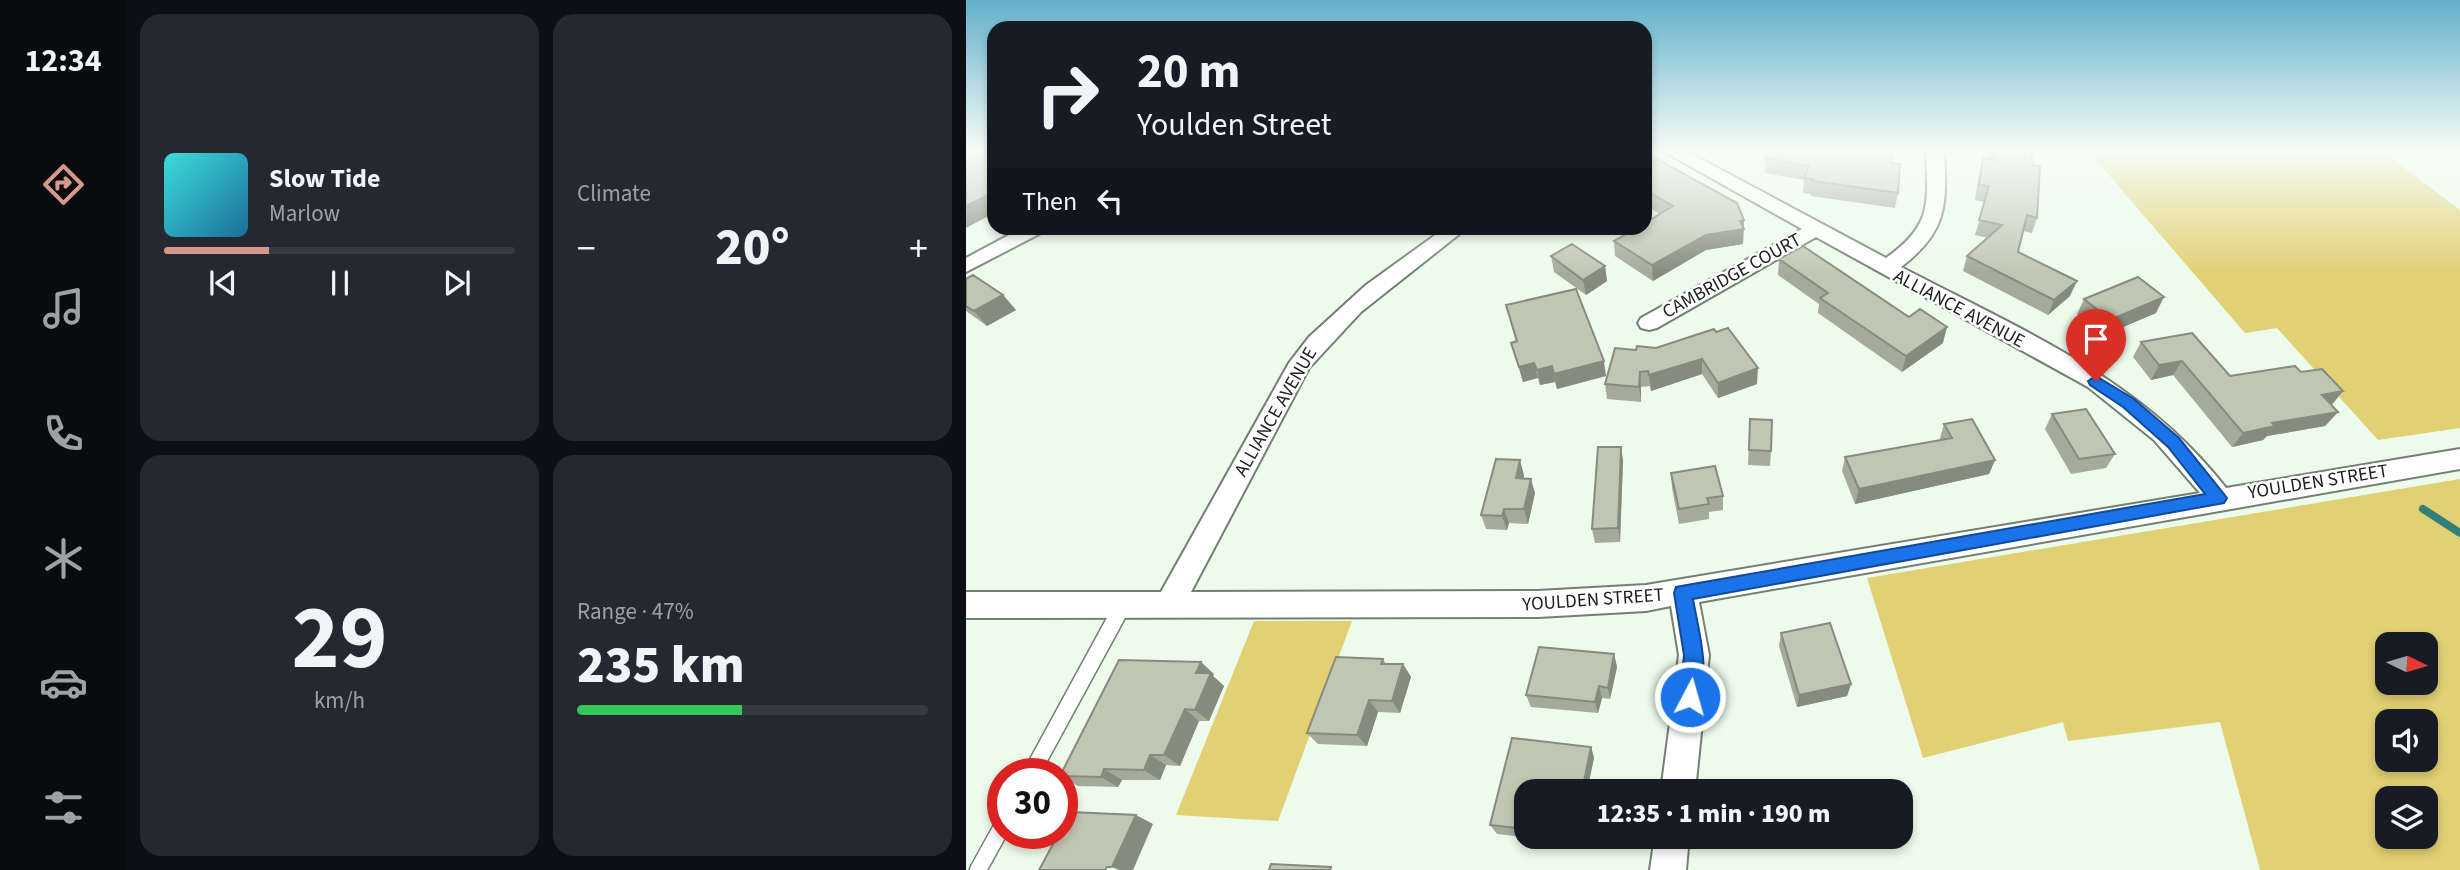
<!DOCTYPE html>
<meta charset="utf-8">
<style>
body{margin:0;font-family:"Source Sans 3",sans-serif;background:#242831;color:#f1f3f6;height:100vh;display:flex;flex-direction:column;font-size:26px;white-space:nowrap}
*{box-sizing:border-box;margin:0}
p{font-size:23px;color:#9ea1a6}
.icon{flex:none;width:38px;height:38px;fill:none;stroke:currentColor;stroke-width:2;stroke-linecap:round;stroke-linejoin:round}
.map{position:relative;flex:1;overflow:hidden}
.drawer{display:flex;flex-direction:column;gap:14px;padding:14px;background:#0d0f14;width:840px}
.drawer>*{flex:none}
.top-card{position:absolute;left:21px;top:21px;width:665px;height:214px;border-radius:21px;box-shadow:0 4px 10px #0003;background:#171b24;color:#f1f3f6;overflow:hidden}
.needle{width:46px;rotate:95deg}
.tools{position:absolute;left:1409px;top:632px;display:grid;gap:14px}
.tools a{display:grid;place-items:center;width:63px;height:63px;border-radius:14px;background:#171b24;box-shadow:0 4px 10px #0003;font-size:35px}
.speed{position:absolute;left:21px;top:758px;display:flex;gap:14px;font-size:35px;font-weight:700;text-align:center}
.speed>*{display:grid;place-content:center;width:91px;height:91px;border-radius:50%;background:#171b24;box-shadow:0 4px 10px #0003;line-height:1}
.speed .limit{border:10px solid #d22;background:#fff;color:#111}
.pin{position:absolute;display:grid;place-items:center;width:60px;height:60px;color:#fff;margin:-72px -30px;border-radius:50% 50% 50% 0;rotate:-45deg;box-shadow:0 0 7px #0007}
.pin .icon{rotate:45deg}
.me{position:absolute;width:77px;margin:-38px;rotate:6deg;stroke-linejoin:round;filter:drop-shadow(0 0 5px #0008)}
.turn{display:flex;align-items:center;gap:24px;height:147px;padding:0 35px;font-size:32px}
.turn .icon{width:91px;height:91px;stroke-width:2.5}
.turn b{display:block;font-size:49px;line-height:60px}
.then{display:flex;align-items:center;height:66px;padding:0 35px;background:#0003;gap:14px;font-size:26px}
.big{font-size:52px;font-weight:800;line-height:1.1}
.drawer .card{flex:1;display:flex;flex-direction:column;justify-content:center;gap:10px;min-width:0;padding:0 24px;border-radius:21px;background:#242831}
.drawer .dial{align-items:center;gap:0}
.dial b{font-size:91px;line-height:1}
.song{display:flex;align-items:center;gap:21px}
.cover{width:84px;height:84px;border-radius:10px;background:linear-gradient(135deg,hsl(180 70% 55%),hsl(200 70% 35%))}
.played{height:7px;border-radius:4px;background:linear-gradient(90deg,#d6988d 30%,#363941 30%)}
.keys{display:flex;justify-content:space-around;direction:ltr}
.heat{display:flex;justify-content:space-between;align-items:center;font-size:38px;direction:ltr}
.charge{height:10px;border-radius:5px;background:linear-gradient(90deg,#34c759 47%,#363941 0)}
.drawer .tiles{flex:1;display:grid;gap:14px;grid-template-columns:repeat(2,1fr)}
.trip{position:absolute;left:548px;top:779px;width:399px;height:70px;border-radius:21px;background:#171b24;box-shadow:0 4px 10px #0003;font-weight:800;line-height:70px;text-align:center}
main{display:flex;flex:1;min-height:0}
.tab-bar{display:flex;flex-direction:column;width:126px;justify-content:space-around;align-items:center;background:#090b0e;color:#9ea1a6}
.tab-bar .icon{width:49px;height:49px}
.tab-bar .active{color:#d6988d}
.tab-bar b{font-size:32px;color:#f1f3f6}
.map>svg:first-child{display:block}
.green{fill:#e2d074;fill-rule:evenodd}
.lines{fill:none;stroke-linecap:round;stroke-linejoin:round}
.stream{stroke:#328078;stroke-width:8}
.service-casing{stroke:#737f72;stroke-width:19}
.minor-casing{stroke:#737f72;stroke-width:4}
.service{stroke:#fff;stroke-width:16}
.minor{fill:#fff;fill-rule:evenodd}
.wall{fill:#a6aa9b}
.shaded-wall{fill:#878b7e}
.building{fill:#c1c6b4;stroke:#878b7e;stroke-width:2}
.route{fill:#1a73e8;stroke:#114b97;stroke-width:2}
.labels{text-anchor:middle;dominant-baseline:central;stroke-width:5;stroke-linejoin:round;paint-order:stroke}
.street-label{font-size:19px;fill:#1a1f1a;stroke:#fff}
</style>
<main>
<nav class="tab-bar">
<b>12:34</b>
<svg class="icon active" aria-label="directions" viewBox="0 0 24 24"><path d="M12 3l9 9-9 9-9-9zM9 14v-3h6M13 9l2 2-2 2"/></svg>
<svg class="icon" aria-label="music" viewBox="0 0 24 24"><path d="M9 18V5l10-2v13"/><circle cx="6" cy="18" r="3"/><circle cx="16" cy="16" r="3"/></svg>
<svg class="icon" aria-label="phone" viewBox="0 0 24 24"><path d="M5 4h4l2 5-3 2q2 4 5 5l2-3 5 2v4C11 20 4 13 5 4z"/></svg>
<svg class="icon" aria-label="climate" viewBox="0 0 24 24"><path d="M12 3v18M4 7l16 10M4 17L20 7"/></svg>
<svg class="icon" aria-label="car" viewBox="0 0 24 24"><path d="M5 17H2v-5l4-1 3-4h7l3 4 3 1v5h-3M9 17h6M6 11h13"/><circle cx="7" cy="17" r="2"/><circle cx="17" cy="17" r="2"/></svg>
<svg class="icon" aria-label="filters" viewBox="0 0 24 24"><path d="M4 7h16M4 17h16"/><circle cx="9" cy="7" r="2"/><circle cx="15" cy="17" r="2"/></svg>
</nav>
<section class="drawer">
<div class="tiles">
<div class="card">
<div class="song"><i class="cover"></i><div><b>Slow Tide</b><p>Marlow</p></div></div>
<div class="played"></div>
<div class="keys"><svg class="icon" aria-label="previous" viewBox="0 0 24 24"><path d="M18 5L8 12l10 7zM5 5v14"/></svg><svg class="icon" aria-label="pause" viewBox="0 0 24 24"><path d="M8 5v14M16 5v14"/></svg><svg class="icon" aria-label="next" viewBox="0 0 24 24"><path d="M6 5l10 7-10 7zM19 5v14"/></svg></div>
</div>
<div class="card"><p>Climate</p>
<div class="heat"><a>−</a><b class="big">20°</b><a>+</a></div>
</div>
<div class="card dial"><b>29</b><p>km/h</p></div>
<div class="card"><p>Range · 47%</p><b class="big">235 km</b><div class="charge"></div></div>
</div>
</section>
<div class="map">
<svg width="1494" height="870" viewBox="0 0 1494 870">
<rect width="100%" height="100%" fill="#ecfbeb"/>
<path class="green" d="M1123,152H1425L1420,154L1494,210V428L1412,440L1311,328L1279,333Z
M1494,479V870H1294L1254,722L1102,741L1097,722L957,758L901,578ZM1421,644H1460V682H1421ZM1421,721H1460V760H1421ZM1421,798H1460V836H1421Z
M288,621H386L312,821L210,815Z"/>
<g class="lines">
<path class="stream" d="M1457,509L1494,533"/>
<g class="service-casing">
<path id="service" d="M65,774L157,605
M12,870L37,825"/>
</g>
<g class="minor-casing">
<path id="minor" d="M699,152H722L920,258C966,225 962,205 960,152H978C981,206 981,232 935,267C1055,330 1175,378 1260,488L1494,449V469L733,602L743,655L729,791H695L713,655L705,606L680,611L572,617L0,618V592H195L323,363L343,337L400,285L479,228H501L395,312L343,368L225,592L572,591L680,585L1234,493L1188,440L1122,387L850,237L691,328L683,330L675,328L672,323L675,318L836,229Z
M56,228H80L77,232L0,272V258Z
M689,836H723L720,870H684Z"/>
</g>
<use href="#service" class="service"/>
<use href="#minor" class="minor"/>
</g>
<path class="wall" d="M1023,152H1065L1071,218L1066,233L1057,231L1052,252L1104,296L1082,315L997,271L1001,256L1022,238L1009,235L1019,202L1009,200L1013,173L1017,158L1024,159Z
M679,155L778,220L777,244L740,250L687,281L649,256L648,241L694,214L679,205Z
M799,158L925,163L932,193L929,208L845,196V194L837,193L838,180L799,173Z
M585,256L639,266L641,281L620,295L588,272Z
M813,259L977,343L936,372L852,313L853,304L812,275Z
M0,279L37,295L50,310L21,326L0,311Z
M1118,299L1190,313L1136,336L1111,314Z
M540,305L640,376L591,389L589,382L574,385L572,378L557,382L545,343L550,342Z
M748,329L791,384L752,398L736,374L685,391L684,386L675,387V402L641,399L639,384L690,348Z
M1175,342L1264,376L1365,405L1372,412L1359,426L1301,436L1297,440L1266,447L1207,375L1185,380L1167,357Z
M1086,414L1149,454L1140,468L1105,474L1079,429Z
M784,419L805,451L804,466L782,465Z
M978,424L1029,460L1023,474L889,504L876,471L879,457L974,440V438Z
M655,447L657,461L654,542L629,543L626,529Z
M705,473L757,496V510L743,512V519L713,524L706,488Z
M558,475L557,479L569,493L562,524L543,523L541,530L520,529L515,515Z
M815,633L885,684L881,696L831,707L813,646Z
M648,654L651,667L644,699L636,698L632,713L565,707L560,695Z
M417,659L420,664H437L445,677L434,713L412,712L401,746L352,744L341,733Z
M248,674L247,676L258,686L243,721H233L214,766L200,765L194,780H156L152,787L112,786L96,777V774Z
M546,738L625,747L628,758L621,791H560V836H612L611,843L531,834L524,825Z"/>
<path class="shaded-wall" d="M28,192V213L0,228V206Z
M778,220L777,244L740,250L687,281L686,265L740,235Z
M639,266L641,281L620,295L617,280Z
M1111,281L1104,296L1082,315L1088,300Z
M37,295L50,310L21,326L8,311Z
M1198,297L1190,313L1136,336L1144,320Z
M981,327L977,343L936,372L940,356Z
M736,359V374L685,391L683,375Z
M638,361L640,376L591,389L588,374Z
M1216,361L1207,375L1185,380L1193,365Z
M568,363L572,378L557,382L553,367Z
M586,366L589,382L574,385L571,370Z
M792,368L791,384L752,398V383Z
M674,372L675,387V402L673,387Z
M1377,391L1365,406L1356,395Z
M1372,412L1359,426L1301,436L1297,440L1266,447L1277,433L1306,423Z
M655,447L657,461L654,542L652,528Z
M554,460L558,475L554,493L550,478Z
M1029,460L1023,474L889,504L893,489Z
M565,479L569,493L562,524L558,509Z
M538,509L543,523L541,530L536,516Z
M648,654L651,667L644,699L642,688Z
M235,662L248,674L247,676L258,686L243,721L229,710L230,673Z
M437,664L445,677L434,713L426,701Z
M885,684L881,696L831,707L833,695Z
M633,686L636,698L632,713L629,702Z
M403,700L412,712L401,746L391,735Z
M219,709L233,721L214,766L198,755Z
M625,747L628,758L621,791H616Z
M184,755L200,765L194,780L178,770Z
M138,769L156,780L152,787L135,777Z
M170,815L187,824L167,870H153L146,867Z"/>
<path class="building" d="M0,152H28V192L0,206Z
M802,152H926L925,163L934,164L932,193L847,181V179L838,178L843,166L799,158Z
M1029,152H1065L1067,165L1074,166L1071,218L1061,215L1052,252L1111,281L1088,300L1001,256L1036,225L1013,220L1023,186L1013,185L1017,158L1030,160Z
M679,155L688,160L691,159L771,203L778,220L774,221L778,229L740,235L686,265L648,241L671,228H679V223L707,206L679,190Z
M606,244L639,266L617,280L585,256Z
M837,246L943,317L954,309L981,327L940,356L854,298L862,293L813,259Z
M7,275L37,295L8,311L0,306V279Z
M1172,277L1198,297L1144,320L1118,299Z
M610,289L638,361L588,374L586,366L571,370L568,363L553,367L545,343L551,341L540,305Z
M762,328L792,368L752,383L736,359L683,375L682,371L674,372L673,387L639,384L649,348L670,350L671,346L690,348L748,329L750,332Z
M1226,333L1264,376L1329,366L1335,372L1356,369L1377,391L1356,395L1372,412L1306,423L1309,426L1277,433L1216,361L1193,365L1175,342Z
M1120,409L1149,454L1113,459L1086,414Z
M784,419L806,420L805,451L783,450Z
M1006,419L1029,460L893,489L879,457L986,438L978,424Z
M632,447H655L652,528L626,529Z
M530,459L554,460L550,478L565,479L558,509H538L536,516L515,515Z
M749,466L757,496L741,498L743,504L713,509L705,473Z
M864,623L885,684L833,695L815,633Z
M573,647L648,654L642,688L633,686L629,702L560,695Z
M370,657L417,659L415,664H437L426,701L403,700L391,735L341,733Z
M153,660L235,662L230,673H245L229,710L219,709L198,755H184L178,770L138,769L135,777L96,776V774H95Z
M546,738L625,747L616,791H560V829L524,825Z
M105,812L170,815L146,867H141L139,870H73L93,833H96V827Z
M305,864L365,867L364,870H303Z"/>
<linearGradient id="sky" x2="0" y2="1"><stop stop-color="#63b0cc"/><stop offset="0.55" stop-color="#f6fdf6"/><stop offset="1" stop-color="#f6fdf6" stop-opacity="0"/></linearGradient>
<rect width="1494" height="274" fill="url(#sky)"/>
<path class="route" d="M1130,376L1168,399L1213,438L1258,494L1261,498L1258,503L727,599C733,633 745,671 731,704L724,707L717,704L714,697L718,655L708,593L710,587L1239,494L1202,447L1157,407L1124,385L1122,381Z"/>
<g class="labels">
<g class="street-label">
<text transform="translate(766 276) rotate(-29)">CAMBRIDGE COURT</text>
<text transform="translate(993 309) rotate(28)">ALLIANCE AVENUE</text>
<text transform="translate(310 412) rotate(-60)">ALLIANCE AVENUE</text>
<text transform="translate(1352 482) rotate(-9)">YOULDEN STREET</text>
<text transform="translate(627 600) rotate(-4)">YOULDEN STREET</text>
</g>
</g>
</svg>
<div class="tools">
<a><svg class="needle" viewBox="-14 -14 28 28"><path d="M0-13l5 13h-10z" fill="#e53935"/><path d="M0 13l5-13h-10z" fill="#9ea1a6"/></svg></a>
<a><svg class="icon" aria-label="sound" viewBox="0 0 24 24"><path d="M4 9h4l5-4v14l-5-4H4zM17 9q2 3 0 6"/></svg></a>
<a><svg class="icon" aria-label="layers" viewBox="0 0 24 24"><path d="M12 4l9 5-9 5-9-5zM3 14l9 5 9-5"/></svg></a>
</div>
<div class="speed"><div class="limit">30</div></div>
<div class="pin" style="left:1130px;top:381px;background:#d93025"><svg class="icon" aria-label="arrive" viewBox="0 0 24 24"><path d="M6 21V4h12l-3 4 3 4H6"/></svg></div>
<svg class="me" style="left:724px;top:697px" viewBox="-20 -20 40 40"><circle r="17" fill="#1a73e8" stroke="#fff" stroke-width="3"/><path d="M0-11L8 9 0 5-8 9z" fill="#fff"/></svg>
<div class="trip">12:35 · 1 min · 190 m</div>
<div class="top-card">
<div class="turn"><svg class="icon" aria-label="right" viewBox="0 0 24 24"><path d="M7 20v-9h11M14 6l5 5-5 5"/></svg><div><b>20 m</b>Youlden Street</div></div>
<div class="then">Then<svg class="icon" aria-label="left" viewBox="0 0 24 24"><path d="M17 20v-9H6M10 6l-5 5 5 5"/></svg></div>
</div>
</div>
</main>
